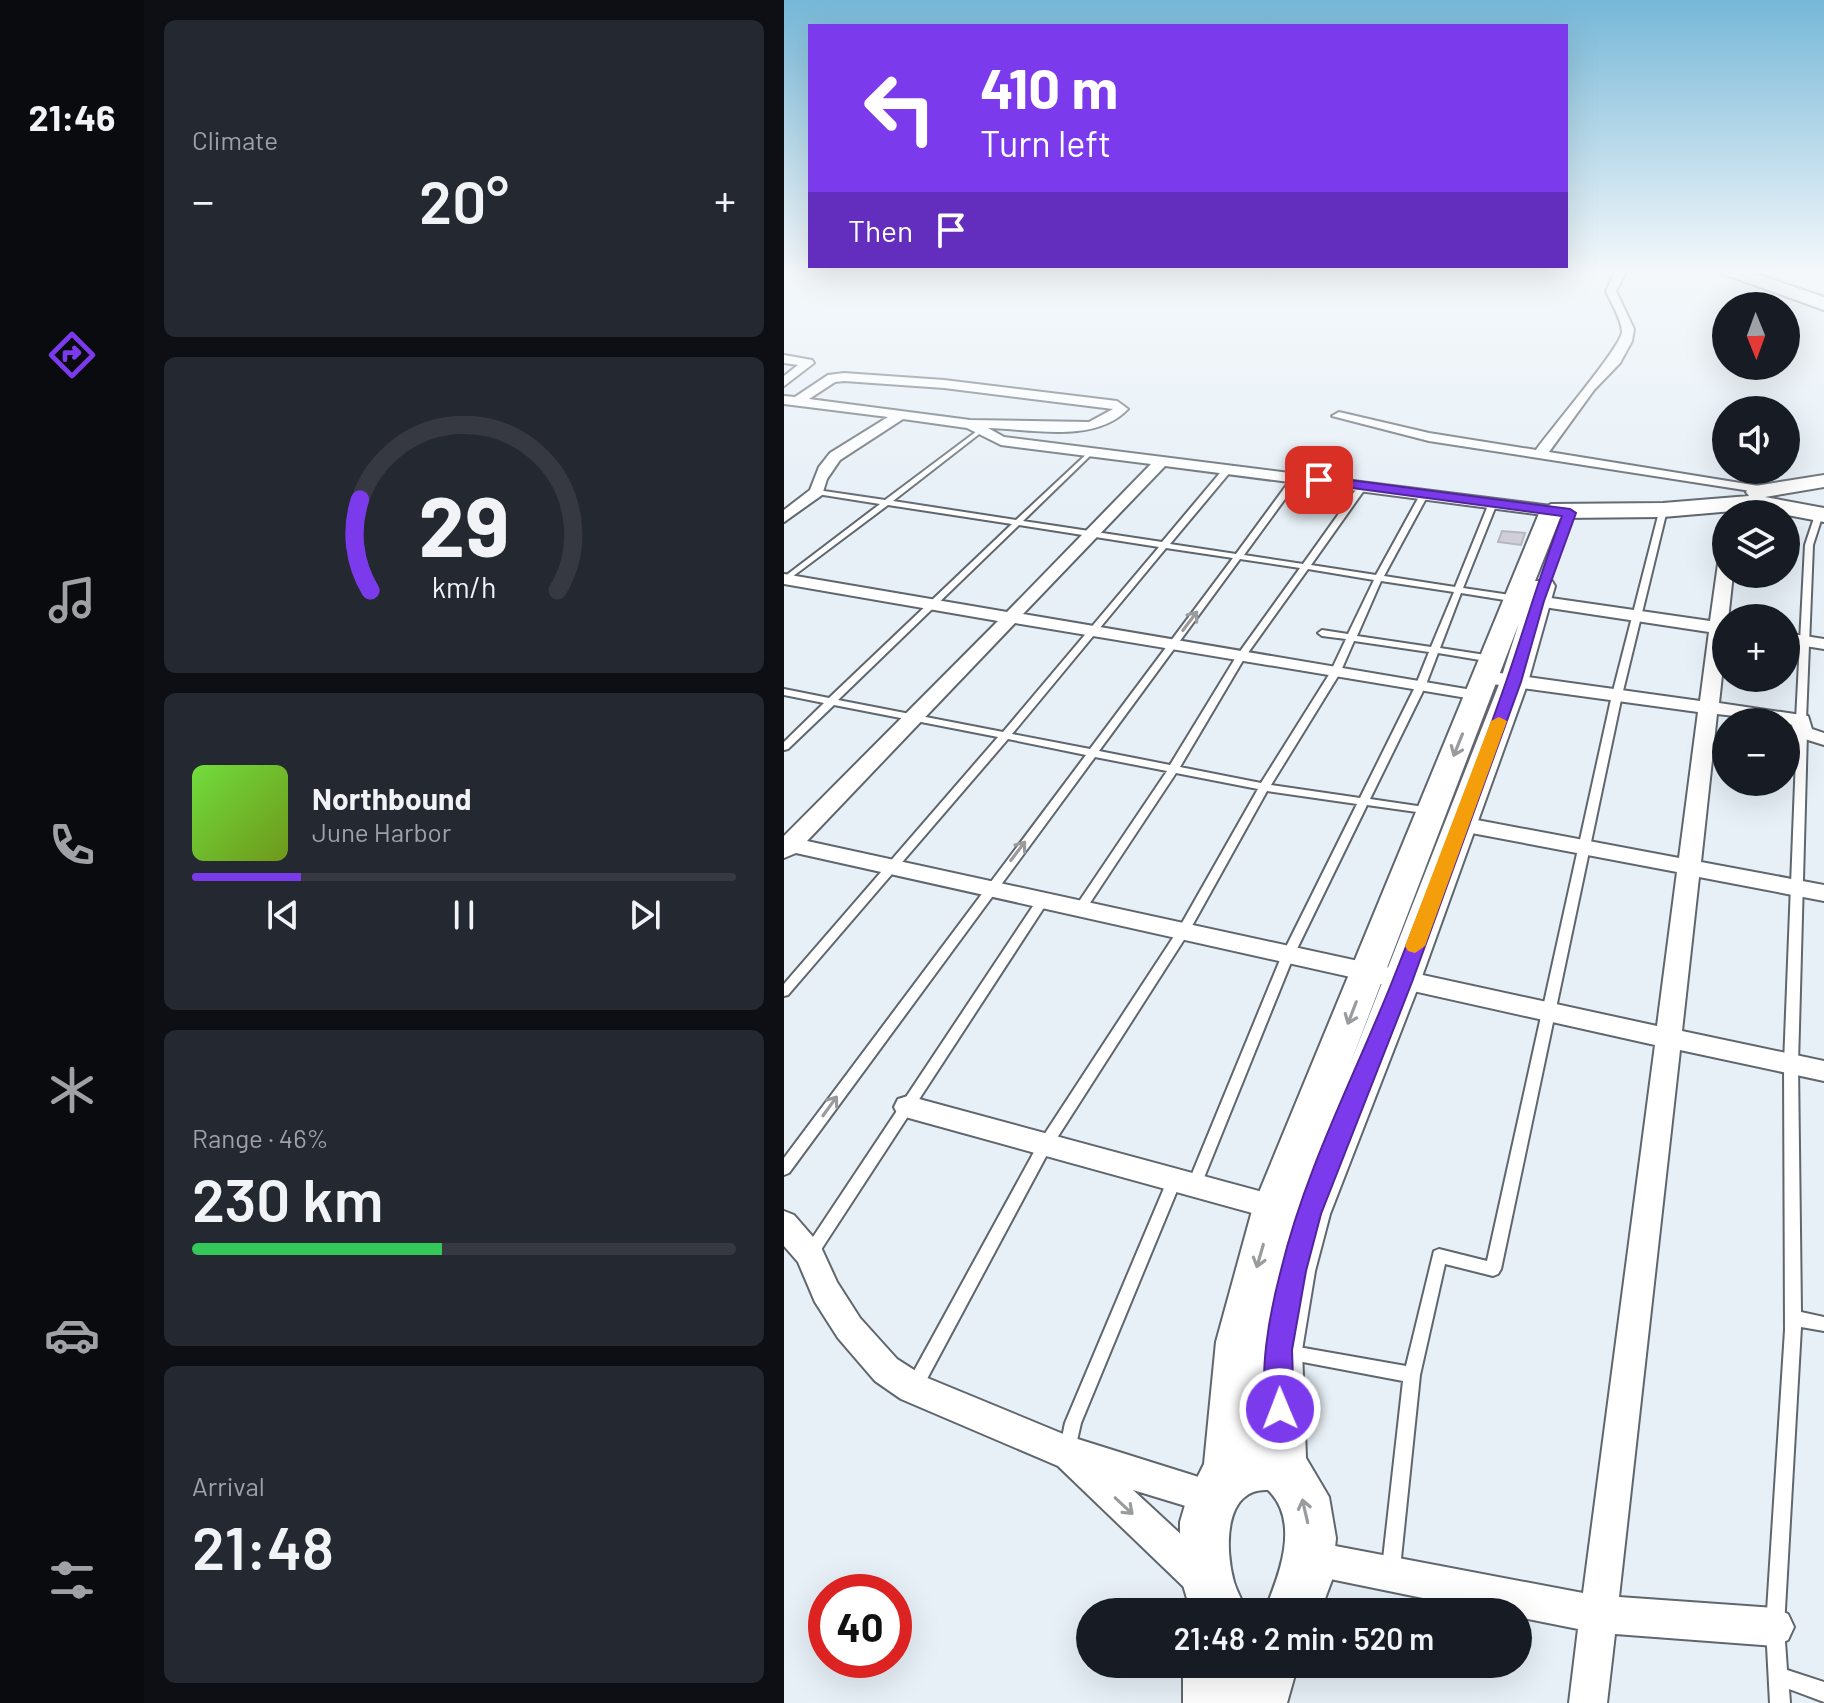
<!DOCTYPE html>
<meta charset="utf-8">
<style>
body{margin:0;font-family:Barlow,sans-serif;background:#242831;color:#f1f3f6;height:100vh;display:flex;flex-direction:column;font-size:30px;white-space:nowrap}
*{box-sizing:border-box;margin:0}
p{font-size:26px;color:#9ea1a6}
.icon{flex:none;width:44px;height:44px;fill:none;stroke:currentColor;stroke-width:2;stroke-linecap:round;stroke-linejoin:round}
.map{position:relative;flex:1;overflow:hidden}
.side{display:flex;flex-direction:column;gap:20px;padding:20px;background:#0d0f14;width:640px}
.side>*{flex:none}
.banner{position:absolute;left:24px;top:24px;width:760px;height:244px;border-radius:0px;box-shadow:0 8px 32px #0002;background:#7c3aed;color:#fff;overflow:hidden}
.needle{width:52px;rotate:179deg}
.controls{position:absolute;left:928px;top:292px;display:grid;gap:16px}
.controls a{display:grid;place-items:center;width:88px;height:88px;border-radius:50%;background:#171b24;box-shadow:0 8px 32px #0002;font-size:40px}
.speed{position:absolute;left:24px;top:1574px;display:flex;gap:16px;font-size:40px;font-weight:700;text-align:center}
.speed>*{display:grid;place-content:center;width:104px;height:104px;border-radius:50%;background:#171b24;box-shadow:0 8px 32px #0002;line-height:1}
.speed .limit{border:12px solid #d22;background:#fff;color:#111}
.pin{position:absolute;display:grid;place-items:center;width:68px;height:68px;color:#fff;margin:-34px;border-radius:16px;box-shadow:0 4px 12px #0006}
.me{position:absolute;width:88px;margin:-44px;rotate:359deg;stroke-linejoin:round;filter:drop-shadow(0 0 6px #0008)}
.turn{display:flex;align-items:center;gap:28px;height:168px;padding:0 40px;font-size:36px}
.turn .icon{width:104px;height:104px;stroke-width:2.5}
.turn b{display:block;font-size:56px;line-height:68px}
.then{display:flex;align-items:center;height:76px;padding:0 40px;background:#0003;gap:16px;font-size:30px}
.big{font-size:60px;font-weight:600;line-height:1.1}
.side .widget{flex:1;display:flex;flex-direction:column;justify-content:center;gap:12px;min-width:0;padding:0 28px;border-radius:12px;background:#242831}
.side .dial{align-items:center;gap:0}
.dial svg{height:208px;overflow:visible;fill:none;stroke:#363941;stroke-width:7;stroke-linecap:round;text-anchor:middle}
.dial text{fill:#f1f3f6;stroke:none}
.song{display:flex;align-items:center;gap:24px}
.cover{width:96px;height:96px;border-radius:12px;background:linear-gradient(135deg,hsl(100 70% 55%),hsl(80 70% 35%))}
.played{height:8px;border-radius:4px;background:linear-gradient(90deg,#7c3aed 20%,#363941 20%)}
.keys{display:flex;justify-content:space-around;direction:ltr}
.heat{display:flex;justify-content:space-between;align-items:center;font-size:44px;direction:ltr}
.charge{height:12px;border-radius:6px;background:linear-gradient(90deg,#34c759 46%,#363941 0)}
.trip{position:absolute;left:292px;top:1598px;width:456px;height:80px;border-radius:40px;background:#171b24;box-shadow:0 8px 32px #0002;font-weight:600;line-height:80px;text-align:center}
main{display:flex;flex:1;min-height:0}
.tabs{display:flex;flex-direction:column;width:144px;justify-content:space-around;align-items:center;background:#090b0e;color:#9ea1a6}
.tabs .icon{width:56px;height:56px}
.tabs .active{color:#7c3aed}
.tabs b{font-size:36px;color:#f1f3f6}
.map>svg:first-child{display:block}
.building{fill:#d0ced7;stroke:#b8b6bf;stroke-width:2}
.lines{fill:none;stroke-linecap:round;stroke-linejoin:round}
.lane-casing{stroke:#5f666d;stroke-width:4}
.street-casing{stroke:#5f666d;stroke-width:4}
.secondary-casing{stroke:#5f666d;stroke-width:4}
.highway-casing{stroke:#5f666d;stroke-width:4}
.lane{fill:#fff;fill-rule:evenodd}
.street{fill:#fff;fill-rule:evenodd}
.secondary{fill:#fff;fill-rule:evenodd}
.highway{fill:#fff;fill-rule:evenodd}
.oneway{stroke:#999b9c}
.route{fill:#7c3aed;stroke:#51269a;stroke-width:2}
.slow{fill:#f59e0b}
</style>
<main>
<nav class="tabs">
<b>21:46</b>
<svg class="icon active" aria-label="directions" viewBox="0 0 24 24"><path d="M12 3l9 9-9 9-9-9zM9 14v-3h6M13 9l2 2-2 2"/></svg>
<svg class="icon" aria-label="music" viewBox="0 0 24 24"><path d="M9 18V5l10-2v13"/><circle cx="6" cy="18" r="3"/><circle cx="16" cy="16" r="3"/></svg>
<svg class="icon" aria-label="phone" viewBox="0 0 24 24"><path d="M5 4h4l2 5-3 2q2 4 5 5l2-3 5 2v4C11 20 4 13 5 4z"/></svg>
<svg class="icon" aria-label="climate" viewBox="0 0 24 24"><path d="M12 3v18M4 7l16 10M4 17L20 7"/></svg>
<svg class="icon" aria-label="car" viewBox="0 0 24 24"><path d="M5 17H2v-5l4-1 3-4h7l3 4 3 1v5h-3M9 17h6M6 11h13"/><circle cx="7" cy="17" r="2"/><circle cx="17" cy="17" r="2"/></svg>
<svg class="icon" aria-label="filters" viewBox="0 0 24 24"><path d="M4 7h16M4 17h16"/><circle cx="9" cy="7" r="2"/><circle cx="15" cy="17" r="2"/></svg>
</nav>
<section class="side">
<div class="widget"><p>Climate</p>
<div class="heat"><a>−</a><b class="big">20°</b><a>+</a></div>
</div>
<div class="widget dial"><svg viewBox="0 0 100 80">
<path d="M14 69A42 42 0 1 1 86 69"/>
<path d="M14 69A42 42 0 0 1 10 34" stroke="#7c3aed"/>
<text x="50" y="56" font-size="32" font-weight="700">29</text>
<text x="50" y="72" font-size="11">km/h</text>
</svg></div>
<div class="widget">
<div class="song"><i class="cover"></i><div><b>Northbound</b><p>June Harbor</p></div></div>
<div class="played"></div>
<div class="keys"><svg class="icon" aria-label="previous" viewBox="0 0 24 24"><path d="M18 5L8 12l10 7zM5 5v14"/></svg><svg class="icon" aria-label="pause" viewBox="0 0 24 24"><path d="M8 5v14M16 5v14"/></svg><svg class="icon" aria-label="next" viewBox="0 0 24 24"><path d="M6 5l10 7-10 7zM19 5v14"/></svg></div>
</div>
<div class="widget"><p>Range · 46%</p><b class="big">230 km</b><div class="charge"></div></div>
<div class="widget"><p>Arrival</p><b class="big">21:48</b></div>
</section>
<div class="map">
<svg width="1040" height="1703" viewBox="0 0 1040 1703">
<rect width="100%" height="100%" fill="#e7f0f7"/>
<path class="building" d="M718,531L741,533L737,545L714,542Z"/>
<g class="lines">
<g class="lane-casing">
<path id="lane" d="M197,428L199,429V431L109,501L232,520L307,450L311,452L309,453L239,521L378,542L441,467H444L448,469L447,471L386,544L452,554L510,475H513L517,477L460,555L519,564L576,484H579L583,486L527,565L592,575L637,493L641,491L645,493L600,576L671,587L705,503L709,501L713,503L679,588L733,596L737,599L733,602L677,593L656,648L708,656L713,659L708,662L654,653L641,687L586,799L647,808L652,811L647,814L583,805L510,955L415,1190L410,1192L405,1190L403,1186L498,955L573,804L483,791L403,935L266,1149L136,1392L130,1395L124,1392L122,1387L124,1382L256,1141L394,930L474,789L392,773L300,912L296,913L290,909L383,771L311,757L5,1173L0,1175V1158L302,755L224,739L4,995L0,996V984L214,737L50,705L4,749L0,750V742L40,703L0,695V689L45,698L228,524L104,505L0,583V577L96,504L33,494L29,492L33,490L101,500ZM235,525L375,547L219,732L54,700ZM382,548L449,558L306,749L228,734ZM456,559L516,568L452,657L386,765L315,751ZM524,569L590,580L564,634L538,630L534,633L538,636L562,639L546,673L477,783L396,767L461,657ZM597,581L670,592L647,647L573,636ZM570,641L645,652L631,687L576,798L487,785L556,673Z
M876,508L883,510L838,695L717,1269L714,1274L709,1276L661,1264L636,1375L616,1568L613,1574L607,1577L601,1574L598,1568L619,1381L503,1359L497,1357L495,1352L497,1347L503,1345L622,1366L650,1251L655,1249L703,1261L828,695Z
M1032,512L1039,514L1029,545L1022,720L1017,723L1012,720L1021,545Z
M1018,729L1023,732L1014,1064L1017,1312L1040,1317V1331L1017,1327L1000,1627L1003,1670L1040,1682V1702L1005,1689L1006,1703H986L982,1627L1001,1330L1000,1064L1013,732Z
M259,896L263,897L265,900L263,903L31,1259L26,1261L21,1259L19,1254L21,1249L255,897Z
M390,1175L395,1177L397,1181L297,1423L289,1458L283,1460L277,1458L275,1452L281,1423L383,1181L385,1177Z"/>
</g>
<g class="street-casing">
<path id="street" d="M831,272H842L832,291L850,329L848,341L836,363L810,390L765,452L981,487L986,488V494L645,441L548,416L555,412L645,433L752,450C766,430 837,347 838,332C838,320 827,303 822,291Z
M0,355L28,360L30,363L0,386V376L14,365L0,363Z
M60,373L160,380L333,401L344,409C311,444 247,429 204,428L220,437L767,506L775,511L767,516L381,466L239,614L694,691L703,697L701,701L231,623L23,841L873,1026L893,872L677,831L666,824L677,817L895,858L914,712L701,683L692,677L701,671L916,701L925,632L753,606L744,601L753,596L926,621L934,564L942,559V574H949L935,703L1024,716L1028,729L1040,733V745L1011,736L1008,725L1002,722L933,714L917,862L1040,885V901L915,877L898,1031L1040,1061V1081L896,1050L835,1597L991,1608L1004,1614L1010,1627L1004,1640L991,1646L831,1634L823,1703H785L794,1629L734,1617V1612H707L512,1572L507,1559L512,1546L525,1541L799,1593L871,1045L12,853L0,858V836L214,621L0,584V574L223,612L367,464L217,445L183,428L119,419L56,460L43,479L38,495L0,522V510L26,490L35,467L46,453L104,417L0,404V396L11,397L44,375ZM60,381L160,388L329,409L305,422L186,420L25,399L51,382Z
M1002,633L1040,639V649L1002,643Z
M124,1096L490,1195L500,1198L505,1207L500,1216L490,1219L114,1115L110,1107L114,1099Z
M0,1211L10,1215L36,1245L53,1282L76,1318L113,1359L141,1377L284,1436L440,1485L445,1497L440,1509L428,1514L349,1490L430,1565L435,1578L430,1591L417,1596L404,1591L274,1466L117,1399L91,1381L54,1338L31,1302L14,1262L0,1246Z"/>
</g>
<g class="secondary-casing">
<path id="secondary" d="M1040,475V487L981,497L1040,508V522L972,509L879,517L776,518L751,581H768L771,586L744,682L636,982L546,1214L531,1271L518,1350L522,1458L545,1497L552,1538L548,1580L536,1612H480C495,1576 517,1522 484,1490C439,1488 441,1550 450,1582C453,1592 459,1602 463,1612H407L396,1575V1522L403,1498L420,1464L432,1342L469,1207L756,511L767,504L879,503L965,496L962,492L965,487ZM735,623L716,682L565,1067Z
M399,1664H455V1676L458,1664H514L503,1703H399Z"/>
</g>
<g class="highway-casing">
<path id="highway" d="M934,272H966L1040,297V310Z"/>
</g>
<use href="#lane" class="lane"/>
<use href="#street" class="street"/>
<use href="#secondary" class="secondary"/>
<use href="#highway" class="highway"/>
</g>
<defs><path id="oneway-shaft" d="M-6 0H5M1.5-3L5.5 0L1.5 3" fill="none" stroke-width="1.6" stroke-linecap="round" stroke-linejoin="round" transform="scale(2)"/></defs>
<g class="oneway">
<use href="#oneway-shaft" transform="translate(406 621) rotate(-53)"/>
<use href="#oneway-shaft" transform="translate(674 745) rotate(112)"/>
<use href="#oneway-shaft" transform="translate(234 851) rotate(-53)"/>
<use href="#oneway-shaft" transform="translate(568 1013) rotate(111)"/>
<use href="#oneway-shaft" transform="translate(46 1106) rotate(-54)"/>
<use href="#oneway-shaft" transform="translate(476 1256) rotate(106)"/>
<use href="#oneway-shaft" transform="translate(340 1506) rotate(43)"/>
<use href="#oneway-shaft" transform="translate(521 1511) rotate(-103)"/>
</g>
<linearGradient id="sky" x2="0" y2="1"><stop stop-color="#76b7d7"/><stop offset="0.53" stop-color="#f4f8fb"/><stop offset="1" stop-color="#f4f8fb" stop-opacity="0"/></linearGradient>
<rect width="1040" height="511" fill="url(#sky)"/>
<path class="route" d="M535,476L786,509L792,513L760,601L737,682L628,982L537,1214L522,1271L508,1350L510,1409L506,1419L496,1423L487,1419C471,1382 487,1308 497,1270C521,1170 570,1077 608,982C647,883 687,783 722,682C741,627 757,571 778,516L531,483L529,480Z"/>
<path class="slow" d="M715,717L723,721L641,946L631,953L624,951L621,946L707,721Z"/>
</svg>
<div class="controls">
<a><svg class="needle" viewBox="-14 -14 28 28"><path d="M0-13l5 13h-10z" fill="#e53935"/><path d="M0 13l5-13h-10z" fill="#9ea1a6"/></svg></a>
<a><svg class="icon" aria-label="sound" viewBox="0 0 24 24"><path d="M4 9h4l5-4v14l-5-4H4zM17 9q2 3 0 6"/></svg></a>
<a><svg class="icon" aria-label="layers" viewBox="0 0 24 24"><path d="M12 4l9 5-9 5-9-5zM3 14l9 5 9-5"/></svg></a>
<a>+</a>
<a>−</a>
</div>
<div class="speed"><div class="limit">40</div></div>
<div class="pin" style="left:535px;top:480px;background:#d93025"><svg class="icon" aria-label="arrive" viewBox="0 0 24 24"><path d="M6 21V4h12l-3 4 3 4H6"/></svg></div>
<svg class="me" style="left:496px;top:1409px" viewBox="-20 -20 40 40"><circle r="17" fill="#7c3aed" stroke="#fff" stroke-width="3"/><path d="M0-11L8 9 0 5-8 9z" fill="#fff"/></svg>
<div class="trip">21:48 · 2 min · 520 m</div>
<div class="banner">
<div class="turn"><svg class="icon" aria-label="left" viewBox="0 0 24 24"><path d="M17 20v-9H6M10 6l-5 5 5 5"/></svg><div><b>410 m</b>Turn left</div></div>
<div class="then">Then<svg class="icon" aria-label="arrive" viewBox="0 0 24 24"><path d="M6 21V4h12l-3 4 3 4H6"/></svg></div>
</div>
</div>
</main>
